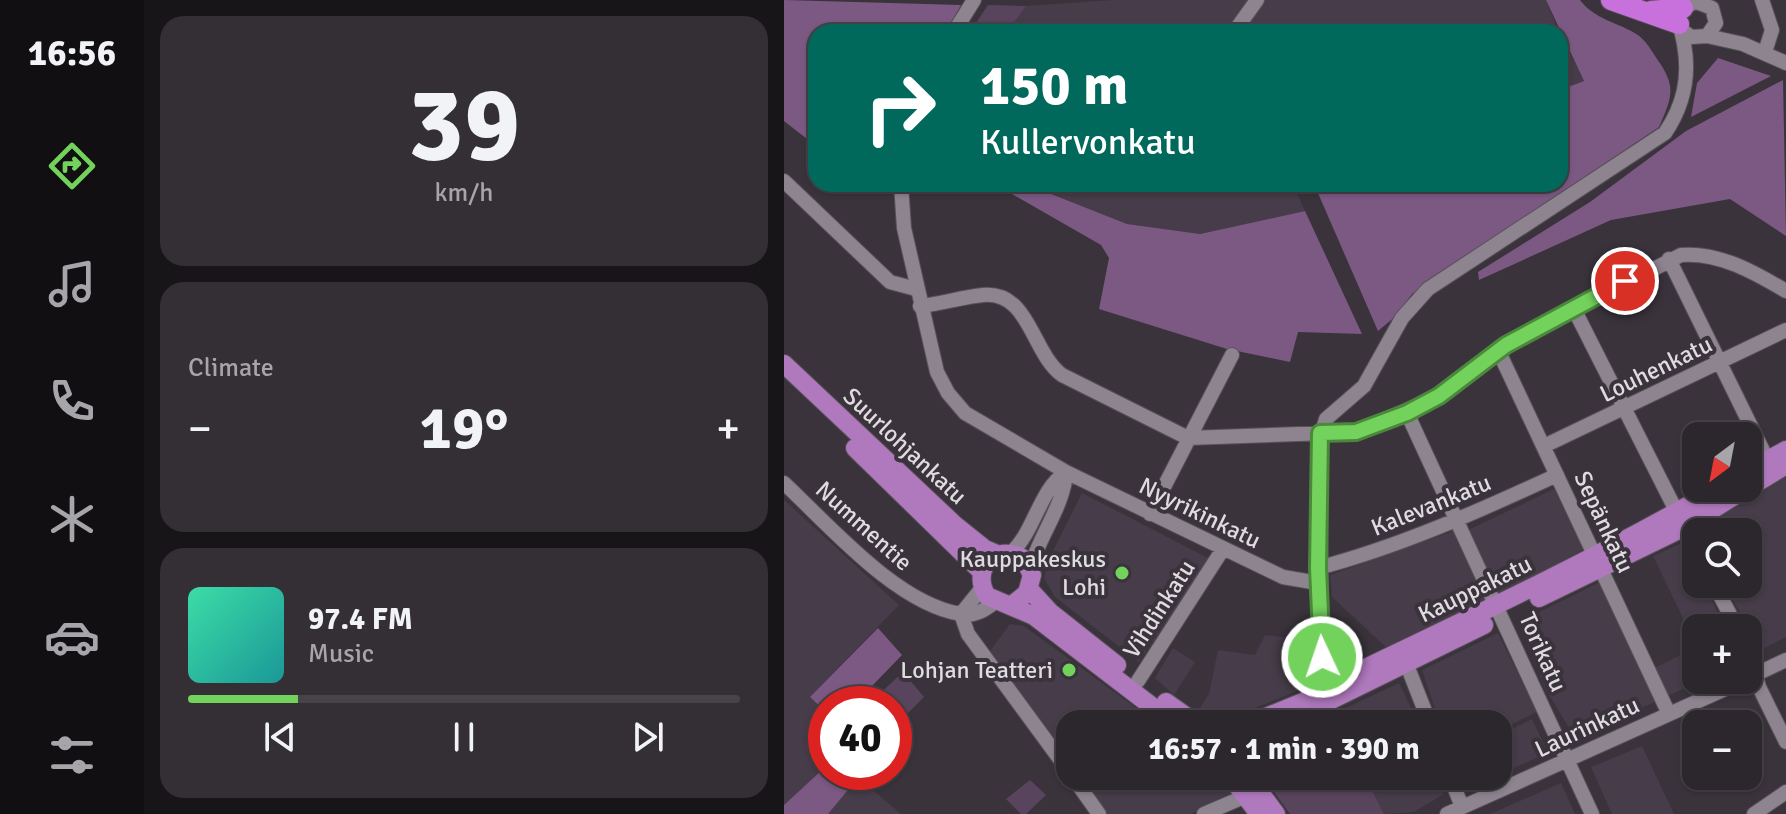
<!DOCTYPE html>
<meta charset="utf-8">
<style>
body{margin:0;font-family:Signika,sans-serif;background:#342e35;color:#f1f3f6;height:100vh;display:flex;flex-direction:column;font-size:30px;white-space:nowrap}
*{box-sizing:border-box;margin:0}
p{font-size:26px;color:#a6a5aa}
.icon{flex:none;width:44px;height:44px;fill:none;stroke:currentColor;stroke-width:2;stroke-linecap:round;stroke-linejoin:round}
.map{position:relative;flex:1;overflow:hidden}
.panel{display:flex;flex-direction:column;gap:16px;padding:16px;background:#181519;width:640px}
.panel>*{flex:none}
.banner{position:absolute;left:24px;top:24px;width:760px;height:168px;border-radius:24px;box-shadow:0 2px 6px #0004,0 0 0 2px #484349;background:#00695c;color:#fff;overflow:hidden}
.needle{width:52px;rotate:212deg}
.fabs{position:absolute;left:898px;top:422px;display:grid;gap:16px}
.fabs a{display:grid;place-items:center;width:80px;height:80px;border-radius:16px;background:#2c262d;box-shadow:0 2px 6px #0004,0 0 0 2px #484349;font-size:40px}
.speed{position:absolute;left:24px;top:686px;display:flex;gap:16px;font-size:40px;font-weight:700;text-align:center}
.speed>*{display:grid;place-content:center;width:104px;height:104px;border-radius:50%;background:#2c262d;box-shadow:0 2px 6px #0004,0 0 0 2px #484349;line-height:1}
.speed .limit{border:12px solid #d22;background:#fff;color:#111}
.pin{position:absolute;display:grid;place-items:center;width:68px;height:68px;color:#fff;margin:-34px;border:4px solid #fff;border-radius:50%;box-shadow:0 2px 8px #0007}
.me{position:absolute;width:88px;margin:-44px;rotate:357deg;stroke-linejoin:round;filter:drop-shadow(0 0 6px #0008)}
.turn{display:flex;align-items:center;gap:28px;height:168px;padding:0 40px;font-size:36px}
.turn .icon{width:104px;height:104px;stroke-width:2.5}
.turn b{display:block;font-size:56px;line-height:68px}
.big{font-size:60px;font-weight:700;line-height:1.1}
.panel .card{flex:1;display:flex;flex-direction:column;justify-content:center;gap:12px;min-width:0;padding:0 28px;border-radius:24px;background:#342e35}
.panel .dial{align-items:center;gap:0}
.dial b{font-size:104px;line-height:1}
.song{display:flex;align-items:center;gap:24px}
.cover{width:96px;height:96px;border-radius:12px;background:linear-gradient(135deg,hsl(160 70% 55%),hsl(180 70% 35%))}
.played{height:8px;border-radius:4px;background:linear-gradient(90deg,#73d25c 20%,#484349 20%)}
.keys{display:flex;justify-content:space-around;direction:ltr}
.heat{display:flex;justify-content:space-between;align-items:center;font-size:44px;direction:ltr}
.trip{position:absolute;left:272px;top:710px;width:456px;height:80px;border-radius:24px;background:#2c262d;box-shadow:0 2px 6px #0004,0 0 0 2px #484349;font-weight:700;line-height:80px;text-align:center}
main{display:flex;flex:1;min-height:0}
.menu{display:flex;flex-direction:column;width:144px;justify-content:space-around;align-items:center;background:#120f12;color:#a6a5aa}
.menu .icon{width:56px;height:56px}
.menu .active{color:#73d25c}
.menu b{font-size:36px;color:#f1f3f6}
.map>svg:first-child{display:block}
.built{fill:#473c49}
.green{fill:#59445e}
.forest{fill:#7b5983}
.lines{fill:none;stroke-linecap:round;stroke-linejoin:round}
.minor-casing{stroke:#575158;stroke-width:16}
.major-casing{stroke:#575158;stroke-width:20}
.highway-casing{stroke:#575158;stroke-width:22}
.minor{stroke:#8d848f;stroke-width:14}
.major{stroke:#b079be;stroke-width:18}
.highway{stroke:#c871dd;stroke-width:20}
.route-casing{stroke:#4b883c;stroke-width:20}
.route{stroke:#73d25c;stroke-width:14}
.poi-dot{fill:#73d25c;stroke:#3a333c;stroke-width:3}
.labels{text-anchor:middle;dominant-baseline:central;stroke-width:8;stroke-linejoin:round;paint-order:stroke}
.street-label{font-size:24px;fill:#dfdbe0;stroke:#3a333c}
.poi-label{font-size:24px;fill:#dfdbe0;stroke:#3a333c;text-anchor:end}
</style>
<main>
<nav class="menu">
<b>16:56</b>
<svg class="icon active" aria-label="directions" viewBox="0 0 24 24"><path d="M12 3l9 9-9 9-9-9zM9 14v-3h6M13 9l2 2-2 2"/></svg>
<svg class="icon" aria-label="music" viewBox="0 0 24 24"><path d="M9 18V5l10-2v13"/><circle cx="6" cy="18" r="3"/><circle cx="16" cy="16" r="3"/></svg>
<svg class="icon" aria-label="phone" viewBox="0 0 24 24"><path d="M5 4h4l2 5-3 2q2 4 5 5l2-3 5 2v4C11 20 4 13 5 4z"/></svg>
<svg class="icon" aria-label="climate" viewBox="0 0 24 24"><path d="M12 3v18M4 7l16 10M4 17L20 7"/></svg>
<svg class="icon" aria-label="car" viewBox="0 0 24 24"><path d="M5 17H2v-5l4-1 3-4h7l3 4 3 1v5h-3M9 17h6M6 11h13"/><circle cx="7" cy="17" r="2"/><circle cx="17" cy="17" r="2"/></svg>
<svg class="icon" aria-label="filters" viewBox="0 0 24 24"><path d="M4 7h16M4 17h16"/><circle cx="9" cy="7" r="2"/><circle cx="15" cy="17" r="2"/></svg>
</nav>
<section class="panel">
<div class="card dial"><b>39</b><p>km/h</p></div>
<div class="card"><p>Climate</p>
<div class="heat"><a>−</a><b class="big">19°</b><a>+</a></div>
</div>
<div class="card">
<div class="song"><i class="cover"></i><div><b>97.4 FM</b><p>Music</p></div></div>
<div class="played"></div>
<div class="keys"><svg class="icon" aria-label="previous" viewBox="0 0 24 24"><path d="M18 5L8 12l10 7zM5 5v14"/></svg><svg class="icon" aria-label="pause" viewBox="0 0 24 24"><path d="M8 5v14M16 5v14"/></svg><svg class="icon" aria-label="next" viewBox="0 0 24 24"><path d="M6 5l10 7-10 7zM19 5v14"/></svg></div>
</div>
</section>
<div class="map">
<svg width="1002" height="814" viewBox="0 0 1002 814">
<rect width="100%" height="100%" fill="#3a333c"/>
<path class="built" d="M328,0H762L775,32H223L242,6Z
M776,33L800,81L776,90Z
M242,184H509L521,211L416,234L343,224Z
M1002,474V637L977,650L940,584H964V532L912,534L908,528Z
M770,489L800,549L711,600L678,533Z
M298,493L426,559L355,662L271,597L260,578L264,561Z
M0,500L115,605L27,696L42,712V736L26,752L39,769L0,805Z
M670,531L702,599L604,649L548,597L546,575Z
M900,542L912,568V584H920L941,628H912V645L869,556Z
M816,582L873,701L791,738L761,688L739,633V620Z
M226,624L240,626L374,724H286V763L206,651Z
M714,633L753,712L714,731V724H656L638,670Z
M481,635L524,640L522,680L516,690L446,718H426L413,712L425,694L434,650L471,655Z
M389,648L411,662L390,695L371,678Z
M912,648V680H918L884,696L870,668Z
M615,683L635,724H528Z
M748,719L764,753L714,775V736Z
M858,746L890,814H828L807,767Z
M296,776H436L446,787L448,796L407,814H323Z
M592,776H651L660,794L630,812L600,814L585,787L594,782Z
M74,778L102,801L117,814H44Z
M777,783L791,814H706Z"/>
<path class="green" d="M204,5L242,6L223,32H186Z
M119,672L140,697L114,723L110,718V704H97L91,698Z
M523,776H592L595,782L586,787L600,814H506L490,792Z
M246,780L262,795L242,814H237L222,799Z"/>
<path class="forest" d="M0,0L177,5L162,32H32V146L0,121Z
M762,0H796C811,20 834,22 854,35C862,41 868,51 873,59C893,87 888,97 875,127L628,294L612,316L594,331L530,184H776V90L800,81Z
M934,58L987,76L907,117L913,83Z
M999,80L1002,236L946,199L827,220L695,280L694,272L806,202L902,131Z
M185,184H242L343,224L416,234L521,211L578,334L514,332L506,362L443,349L315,309L325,258L317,245L228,194Z
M94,628L118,655L86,688L91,704H42V712L26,697Z
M42,736V772H79L44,814H0V805L39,769L26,752Z"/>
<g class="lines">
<g class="minor-casing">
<path id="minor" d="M978,0L988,30L981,52
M170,32L190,0
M450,32L473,0
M923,36L959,44L1002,63
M0,181L106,282L132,289
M117,184L120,228L153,372L164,393L181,413L282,472L499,577L534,583
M885,259L987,467
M136,306C157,304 178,297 199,295C246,291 247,352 278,375L404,438L572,432L655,396L722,345L897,255C935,252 970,272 1002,291
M790,309L912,550
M714,350L885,714
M623,413L808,814
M760,446L1002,330
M0,483C46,526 113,604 177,614C190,617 201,610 211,602
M366,514L448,355
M227,553C251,531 255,490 282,472
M534,568C617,546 695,511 773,475
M246,569C255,536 280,506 282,472
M930,584L953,628
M177,614L184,634L286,773
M177,614L198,588
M964,649L975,687L1002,742
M619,655L646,724
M964,678L1002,660
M354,681L439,549
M555,691L538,657L535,442L542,419L580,386L618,318L644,289L881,133C900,105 906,77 900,44C898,33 894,23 896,13L910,1L928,8L932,23L923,36L907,37L898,30
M288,776L315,814
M666,776L678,807
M420,814L462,796
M663,814L961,680
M970,814L1002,792"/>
</g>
<g class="major-casing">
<path id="major" d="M0,364L171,525L201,549L215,555
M71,448L197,571
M964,471L1002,450
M964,488L1002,465
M245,589L266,612L333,665
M755,598L899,528L963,488
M228,605L243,593L248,575L240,559C212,542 186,569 203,596L250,616L391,724
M382,702L413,724
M529,709L700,625
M465,724L521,701L550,683C680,621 810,560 935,488
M446,776L475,814
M464,776L492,814"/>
</g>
<g class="highway-casing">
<path id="highway" d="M827,0L895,24
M867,11L899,8"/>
</g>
<use href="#minor" class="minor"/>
<use href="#major" class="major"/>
<use href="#highway" class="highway"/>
</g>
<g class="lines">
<g class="route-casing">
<path id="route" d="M538,657L534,568L536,433L572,432L623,413L655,396L722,345L841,281"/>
</g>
<use href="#route" class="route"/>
</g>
<g class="poi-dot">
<circle cx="338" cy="573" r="8"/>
<circle cx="285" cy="670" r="8"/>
</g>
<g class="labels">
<g class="street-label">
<text transform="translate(872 369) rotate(-26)">Louhenkatu</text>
<text transform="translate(121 446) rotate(43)">Suurlohjankatu</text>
<text transform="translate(647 505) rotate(-22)">Kalevankatu</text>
<text transform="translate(416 513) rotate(26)">Nyyrikinkatu</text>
<text transform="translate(820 522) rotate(65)">Sepänkatu</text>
<text transform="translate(80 526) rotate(42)">Nummentie</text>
<text transform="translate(691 589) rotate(-26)">Kauppakatu</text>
<text transform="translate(375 609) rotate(-57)">Vihdinkatu</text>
<text transform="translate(759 652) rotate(66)">Torikatu</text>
<text transform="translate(803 727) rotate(-25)">Laurinkatu</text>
</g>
<g class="poi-label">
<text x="322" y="559">Kauppakeskus<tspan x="322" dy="28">Lohi</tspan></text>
<text x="269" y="670">Lohjan Teatteri</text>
</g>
</g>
</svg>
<div class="fabs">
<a><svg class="needle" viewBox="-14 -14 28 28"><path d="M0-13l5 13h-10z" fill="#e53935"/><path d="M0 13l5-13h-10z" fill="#a6a5aa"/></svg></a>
<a><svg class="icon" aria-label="search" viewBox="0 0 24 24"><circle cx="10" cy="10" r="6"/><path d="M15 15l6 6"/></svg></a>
<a>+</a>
<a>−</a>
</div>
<div class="speed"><div class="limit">40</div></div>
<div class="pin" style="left:841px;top:281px;background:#d93025"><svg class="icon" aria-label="arrive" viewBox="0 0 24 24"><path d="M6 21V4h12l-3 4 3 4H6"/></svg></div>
<svg class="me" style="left:538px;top:657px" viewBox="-20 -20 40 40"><circle r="17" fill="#73d25c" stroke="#fff" stroke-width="3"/><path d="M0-11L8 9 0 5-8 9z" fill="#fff"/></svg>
<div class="trip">16:57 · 1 min · 390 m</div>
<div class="banner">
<div class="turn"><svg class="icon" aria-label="right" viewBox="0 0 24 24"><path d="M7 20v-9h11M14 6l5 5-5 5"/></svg><div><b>150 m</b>Kullervonkatu</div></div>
</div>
</div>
</main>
